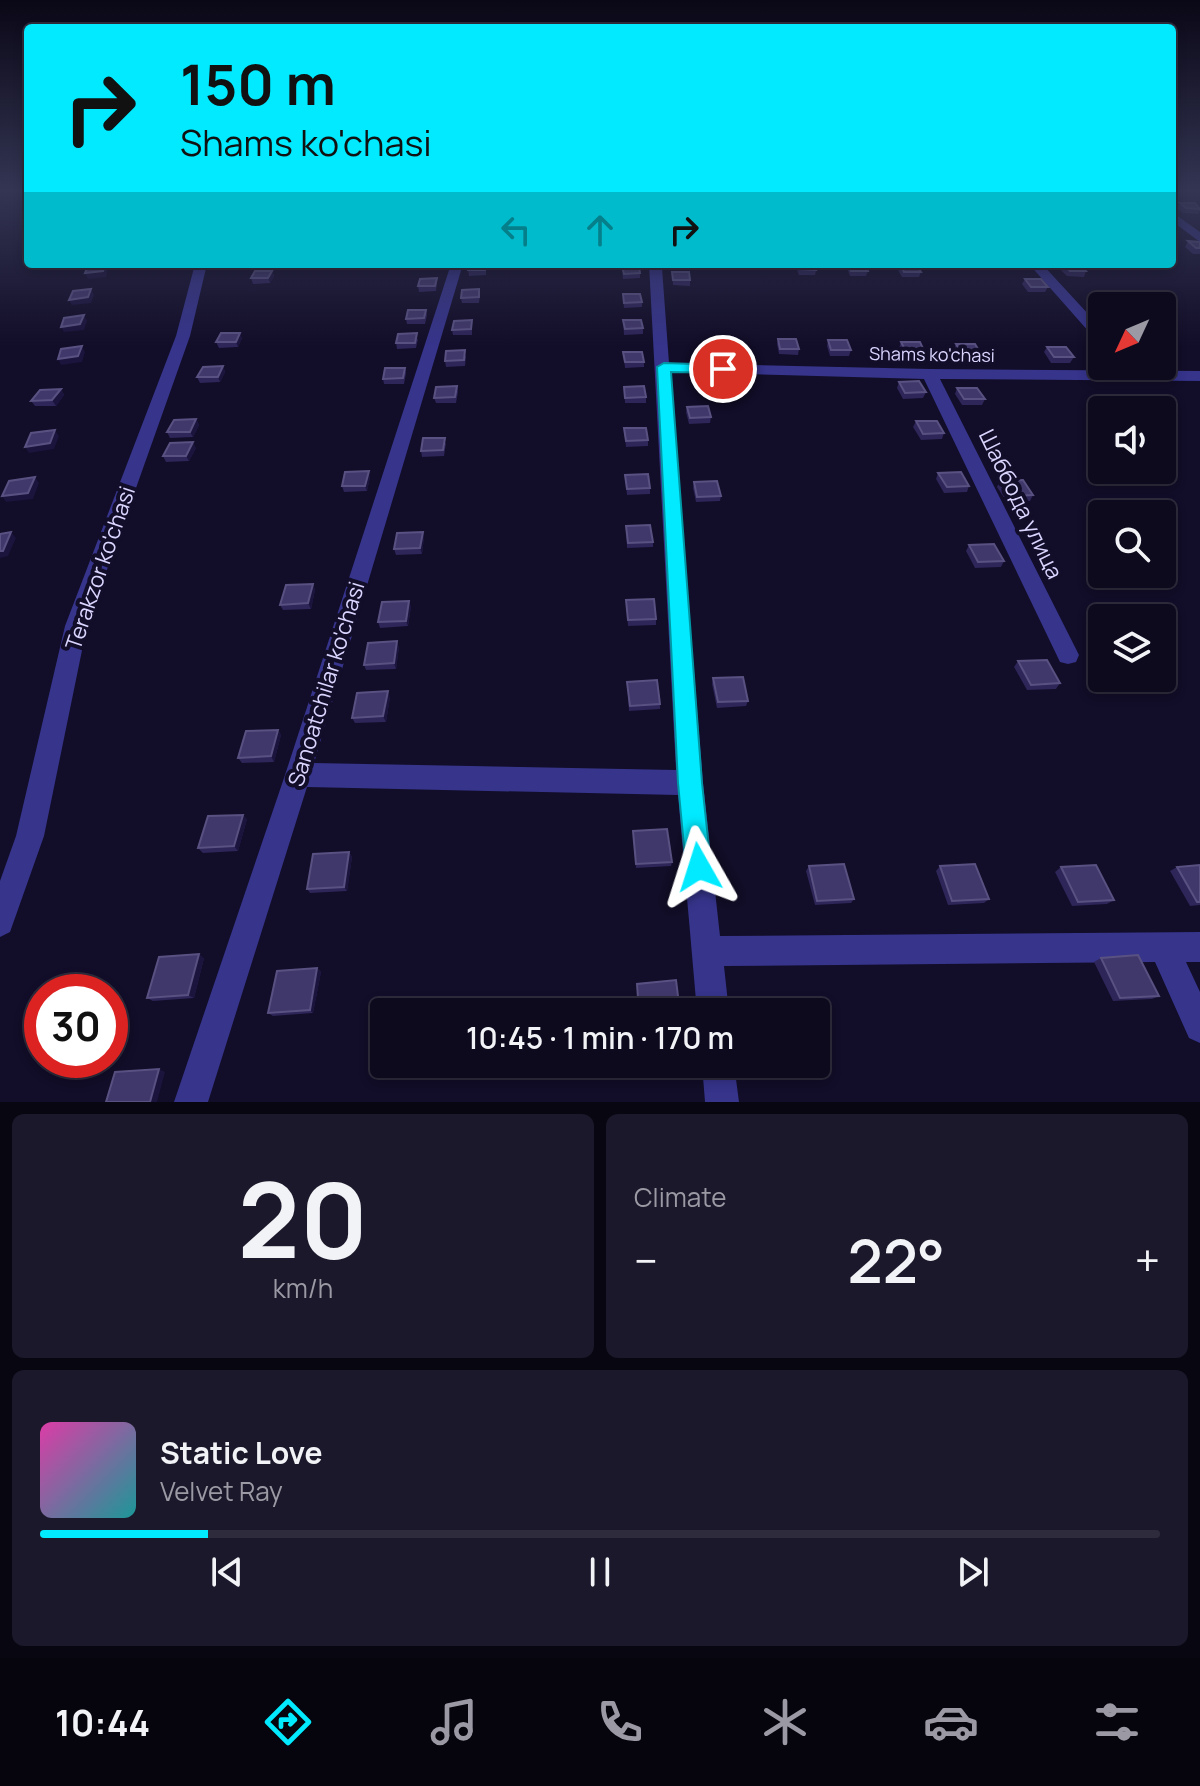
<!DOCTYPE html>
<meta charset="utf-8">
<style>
body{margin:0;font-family:Manrope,sans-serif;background:#1c182b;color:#f1f3f6;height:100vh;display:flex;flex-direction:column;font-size:30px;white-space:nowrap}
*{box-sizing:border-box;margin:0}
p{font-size:26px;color:#9b9aa4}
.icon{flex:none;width:44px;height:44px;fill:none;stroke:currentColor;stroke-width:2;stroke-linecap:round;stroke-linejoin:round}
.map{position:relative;height:1102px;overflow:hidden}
.side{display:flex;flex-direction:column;gap:12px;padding:12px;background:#080610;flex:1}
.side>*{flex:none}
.top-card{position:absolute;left:24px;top:24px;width:1152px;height:244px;border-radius:8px;box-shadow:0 4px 12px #0003,0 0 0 2px #2e2b3c;background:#01eaff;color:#111;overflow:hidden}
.needle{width:52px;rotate:226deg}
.buttons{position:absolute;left:1088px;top:292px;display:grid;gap:16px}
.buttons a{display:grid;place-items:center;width:88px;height:88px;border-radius:8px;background:#0e0a1e;box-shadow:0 4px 12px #0003,0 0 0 2px #2e2b3c;font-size:40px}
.speed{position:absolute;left:24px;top:974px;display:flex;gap:16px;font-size:40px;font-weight:700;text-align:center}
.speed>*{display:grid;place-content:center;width:104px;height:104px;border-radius:50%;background:#0e0a1e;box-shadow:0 4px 12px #0003,0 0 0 2px #2e2b3c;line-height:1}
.speed .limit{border:12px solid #d22;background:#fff;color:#111}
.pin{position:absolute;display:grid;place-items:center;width:68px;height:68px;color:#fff;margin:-34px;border:4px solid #fff;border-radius:50%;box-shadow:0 2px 8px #0007}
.me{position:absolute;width:88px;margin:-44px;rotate:354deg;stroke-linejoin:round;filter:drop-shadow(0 0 6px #0008)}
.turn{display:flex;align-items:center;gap:28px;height:168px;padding:0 24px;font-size:36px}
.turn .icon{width:104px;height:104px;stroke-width:2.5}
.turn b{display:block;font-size:56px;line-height:68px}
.lanes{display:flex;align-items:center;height:76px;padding:0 24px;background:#0003;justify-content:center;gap:40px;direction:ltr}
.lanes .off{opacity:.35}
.big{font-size:60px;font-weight:600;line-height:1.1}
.side .widget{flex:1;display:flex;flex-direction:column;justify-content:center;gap:12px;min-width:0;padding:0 28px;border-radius:12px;background:#1c182b}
.side .dial{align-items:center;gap:0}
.dial b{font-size:104px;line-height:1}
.song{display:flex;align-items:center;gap:24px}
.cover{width:96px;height:96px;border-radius:12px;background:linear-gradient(135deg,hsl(320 70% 55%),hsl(180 70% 35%))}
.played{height:8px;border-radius:4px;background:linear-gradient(90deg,#01eaff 15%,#2e2b3c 15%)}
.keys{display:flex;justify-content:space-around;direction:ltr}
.heat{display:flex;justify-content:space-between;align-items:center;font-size:44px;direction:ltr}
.side .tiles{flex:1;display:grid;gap:12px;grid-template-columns:1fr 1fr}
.widget:last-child{grid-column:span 2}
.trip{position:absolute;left:370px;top:998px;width:460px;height:80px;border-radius:8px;background:#0e0a1e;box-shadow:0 4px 12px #0003,0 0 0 2px #2e2b3c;font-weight:600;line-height:80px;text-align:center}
.tab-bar{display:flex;height:128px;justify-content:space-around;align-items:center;background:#06040c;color:#9b9aa4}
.tab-bar .icon{width:56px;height:56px}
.tab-bar .on{color:#01eaff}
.tab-bar b{font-size:36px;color:#f1f3f6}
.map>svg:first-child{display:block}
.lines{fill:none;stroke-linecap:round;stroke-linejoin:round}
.minor{fill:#36348b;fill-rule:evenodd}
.wall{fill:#2e2558}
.shaded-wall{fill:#1b143d}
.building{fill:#40386a;stroke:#585181;stroke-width:2}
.route{fill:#01eaff;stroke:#0198a6;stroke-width:2}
.labels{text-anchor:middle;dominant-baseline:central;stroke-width:8;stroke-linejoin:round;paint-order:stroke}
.far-street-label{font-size:18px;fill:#d9d5ff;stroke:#120d28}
.street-label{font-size:22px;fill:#d9d5ff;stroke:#120d28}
</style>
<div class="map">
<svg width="1200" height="1102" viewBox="0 0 1200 1102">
<rect width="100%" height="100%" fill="#120d28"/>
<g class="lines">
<path class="minor" d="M1172,212L1200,232V242L1172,221Z
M195,264H207L190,336L87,626L44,836L10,932L0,937V881L16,836L65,626L176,336Z
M451,264H463L314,763L676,770L649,264H823L817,268H662L669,363L930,369L1200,371V381L940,379L1079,655L1076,662L1068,664L1060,662L924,379L670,372L703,783L720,936L1200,932V962H1186L1200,992V1043L1189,1038L1155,962L724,966L729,1012H697L678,795L307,787L208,1102H174L285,775Z
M1029,264H1042L1102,329V342L1097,341Z
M702,1064H734L739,1102H705Z"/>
</g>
<path class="wall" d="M1172,192H1179L1176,197H1172Z
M1180,203L1200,208V211L1198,214L1183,213L1177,208Z
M1188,241L1200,242V254H1193L1185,247Z
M423,264H441L440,266L424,267Z
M486,264V275L469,276L468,270Z
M797,264L816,270L815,275H799L796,267Z
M848,264H865L868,271L866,276H850L847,268Z
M900,264L921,272L919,277H902L898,270Z
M1063,264H1080L1086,271L1084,277L1067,276L1060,269Z
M622,266L640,273V278L623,279Z
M272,271L274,276L270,283L253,284L251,278Z
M672,272L690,280V286L673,285Z
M1025,279L1048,287L1045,292H1028L1022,284Z
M437,283L436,291L419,292L418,286Z
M623,294L642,302V307L624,308Z
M480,295L479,303H462L461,298Z
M1096,299L1102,306V314H1100L1093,305Z
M426,310L427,315L425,324H407L406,319Z
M472,320V335H453L452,330Z
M623,320L643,328V334L624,335Z
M715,337L735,347L734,353L715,352Z
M242,338L238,347L219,348L216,342Z
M418,339L416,348L397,349L396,343Z
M778,339L799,349L798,355L779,354L777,344Z
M828,340L851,350L849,356H830L827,346Z
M901,342L925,353L923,358H904L899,348Z
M956,344L981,354L979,360H960L954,349Z
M1047,347L1074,357L1070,363H1051L1044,352Z
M623,352L644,362V367L625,368Z
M466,356L465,366L446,367L445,361Z
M223,366L225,372L220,382L200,383L197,377Z
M405,368L406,373L404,384H384L383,379Z
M899,382L926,392L923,398L903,399L897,388Z
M457,386L458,392L456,403H436L434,398Z
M624,387L646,397V403H625Z
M957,388L985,399L982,405H962L955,394Z
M61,389L64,395L56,406H35L31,401Z
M687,407L711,417L710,423L689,424L686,412Z
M196,419L199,425L193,437L170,438L167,432Z
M916,421L944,433L942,439L921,440L913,427Z
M624,428L648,440V446L626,447Z
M446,443L444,456L422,457L421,451Z
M196,448L189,461L166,462L163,456Z
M938,473L969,486L967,492L944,493L936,479Z
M625,475L650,488V494L627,495Z
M370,477L367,491L344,492L342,486Z
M1000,481L1033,495L1030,501L1007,502L997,487Z
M694,482L721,496L720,501L696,502L693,488Z
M626,526L653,542V547L627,548Z
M424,537L422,554L396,555L394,549Z
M969,545L1004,561L1001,567L975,568L966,551Z
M313,584L315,590L311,609L283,610L280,605Z
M626,600L656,619V625L628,626Z
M411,606L408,626L380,628L378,622Z
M399,647L396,669L366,670L364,665Z
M1018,661L1060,683L1056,689L1027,690L1014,667Z
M713,678L748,701L746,706L717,708L712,684Z
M627,682L660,704V709L629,711Z
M390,697L386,722L355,723L352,718Z
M278,730L281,735L274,762L242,763L238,758Z
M247,819L238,851L203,853L198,848Z
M633,831L672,862L671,866L636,868Z
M349,852L352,857L347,891L310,893L307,889Z
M1200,865V905L1190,906L1170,871L1177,867Z
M809,866L854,899L851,903L815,905L806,871Z
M940,866L989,899L984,903L948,905L936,871Z
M1061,867L1114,900L1107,904L1072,906L1055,872Z
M204,958L194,998L153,1001L147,998Z
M1101,958L1159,996L1152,999L1113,1001L1094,962Z
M317,968L321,972L313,1013L273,1016L268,1013Z"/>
<path class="shaded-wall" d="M106,264L108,269L106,277L88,279L85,273Z
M272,271L274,276L270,283L268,278Z
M91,289L94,295L91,303L72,305L69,300Z
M84,315L87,321L84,330L64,332L61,327Z
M240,333L242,338L238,347L236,342Z
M82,346L85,352L82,362L61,365L58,359Z
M223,366L225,372L220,382L218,377Z
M61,389L64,395L56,406L52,400Z
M196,419L199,425L193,437L190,432Z
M55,430L59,436L54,449L29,453L25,447Z
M193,442L196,448L189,461L186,456Z
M369,471L370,477L367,491L365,486Z
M35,477L39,483L33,499L6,502L2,496Z
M11,532L16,538L8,556L0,558V551Z
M423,532L424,537L422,554L420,548Z
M313,584L315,590L311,609L308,603Z
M409,601L411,606L408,626L406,621Z
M397,641L399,647L396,669L394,663Z
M388,691L390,697L386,722L383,716Z
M278,730L281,735L274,762L271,756Z
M243,815L247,819L238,851L234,846Z
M349,852L352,857L347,891L344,887Z
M199,954L204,958L194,998L188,995Z
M317,968L321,972L313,1013L310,1010Z
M159,1069L165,1072L157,1102H150Z"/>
<path class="building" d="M1180,203H1195L1200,209L1186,208Z
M1188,241L1200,242V248H1196Z
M106,264L103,271L85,273L88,266Z
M469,264H486L485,270H468Z
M798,264H814L816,270L800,269Z
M848,264H865L868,271H851Z
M900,264H916L921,272H904Z
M1063,264H1080L1086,271H1070Z
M622,266H639L640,273L624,274Z
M255,271H272L268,278H251Z
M672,272H689L690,280H673Z
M437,278L435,286H418L420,279Z
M1025,279H1041L1048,287H1031Z
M91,289L88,297L69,300L73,291Z
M479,289V297L461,298L462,290Z
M623,294H640L642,302L624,303Z
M1096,299L1113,300L1119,306L1102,307Z
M408,310H426L424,318L406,319Z
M84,315L80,324L61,327L64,318Z
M472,320L471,329L452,330L454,321Z
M623,320H641L643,328L625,329Z
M221,333H240L236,342H216Z
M417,333L415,343H396L398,334Z
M715,337H733L735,347H716Z
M778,339H796L799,349H780Z
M828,340H847L851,350H831Z
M901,342H920L925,353L906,352Z
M956,344H975L981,354H962Z
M82,346L78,356L58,359L61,349Z
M1047,347H1066L1074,357H1054Z
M465,350L464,360L445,361L446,351Z
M623,352H642L644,362H625Z
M223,366L218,377H197L203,367Z
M385,368H405L403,378L383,379Z
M919,381L926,392L905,393L899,382Z
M457,386L455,397L434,398L436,387Z
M644,386L646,397L625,398L624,387Z
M957,388H977L985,399H964Z
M61,389L52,400L31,401L40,390Z
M708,406L711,417L690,418L687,407Z
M196,419L190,432H167L174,420Z
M916,421H937L944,433L923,434Z
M624,428H646L648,440L626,441Z
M55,430L50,443L25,447L31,433Z
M423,438H445L443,450L421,451Z
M193,442L186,456H163L170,443Z
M369,471L365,486H342L345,472Z
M961,472L969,486L947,487L938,473Z
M648,474L650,488L627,489L625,475Z
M35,477L28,493L2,496L9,481Z
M1023,480L1033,495L1010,496L1000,481Z
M717,481L721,496L697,497L694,482Z
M650,525L653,542L628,543L626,526Z
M11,532L3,551H0V534Z
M423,532L420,548L394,549L397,533Z
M994,544L1004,561L978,562L969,545Z
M313,584L308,603L280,605L286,585Z
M654,599L656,619L628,620L626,600Z
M409,601L406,621L378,622L382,602Z
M397,641L394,663L364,665L368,643Z
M1047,660L1060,683L1031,685L1018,661Z
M743,677L748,701L718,702L713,678Z
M657,680L660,704L630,706L627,682Z
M388,691L383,716L352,718L357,693Z
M278,730L271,756L238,758L246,731Z
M243,815L234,846L198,848L208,816Z
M667,829L672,862L636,864L633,831Z
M349,852L344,887L307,889L313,854Z
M844,864L854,899L817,901L809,866Z
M975,864L989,899L952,901L940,866Z
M1096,865L1114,900L1078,902L1061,867Z
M1200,865V902H1197L1177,867Z
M199,954L188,995L147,998L159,957Z
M1138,955L1159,996L1120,998L1101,958Z
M317,968L310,1010L268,1013L277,971Z
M676,980L680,1012H639L637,984Z
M159,1069L150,1102H106L115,1072Z"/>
<linearGradient id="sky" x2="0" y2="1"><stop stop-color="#0a0716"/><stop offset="0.55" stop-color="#333553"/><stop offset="1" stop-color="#333553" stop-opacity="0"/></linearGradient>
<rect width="1200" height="346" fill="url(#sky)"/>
<path class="route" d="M664,363L723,365L730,369L723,373L671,372L702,783L711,867L708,876L699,880L690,876L686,867L678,783L657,367Z"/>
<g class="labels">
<g class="far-street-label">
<text transform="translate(932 354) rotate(1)">Shams ko'chasi</text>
</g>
<g class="street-label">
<text transform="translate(1021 504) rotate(64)">Шаббода улица</text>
<text transform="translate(100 568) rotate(-71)">Terakzor ko'chasi</text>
<text transform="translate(326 684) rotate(-73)">Sanoatchilar ko'chasi</text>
</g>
</g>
</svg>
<div class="buttons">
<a><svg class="needle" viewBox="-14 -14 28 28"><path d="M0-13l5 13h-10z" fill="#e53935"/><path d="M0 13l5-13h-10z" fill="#9b9aa4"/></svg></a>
<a><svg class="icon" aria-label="sound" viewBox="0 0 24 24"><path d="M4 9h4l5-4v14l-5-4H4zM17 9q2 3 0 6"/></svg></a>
<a><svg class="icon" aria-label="search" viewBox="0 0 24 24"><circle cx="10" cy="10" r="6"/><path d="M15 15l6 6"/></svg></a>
<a><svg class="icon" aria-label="layers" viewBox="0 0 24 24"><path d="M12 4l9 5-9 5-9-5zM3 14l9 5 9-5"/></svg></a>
</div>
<div class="speed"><div class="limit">30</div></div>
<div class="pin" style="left:723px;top:369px;background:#d93025"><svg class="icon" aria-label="arrive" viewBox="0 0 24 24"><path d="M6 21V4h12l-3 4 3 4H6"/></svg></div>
<svg class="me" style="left:699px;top:867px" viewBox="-20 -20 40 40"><path d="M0-17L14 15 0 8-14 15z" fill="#01eaff" stroke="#fff" stroke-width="4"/></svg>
<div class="trip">10:45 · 1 min · 170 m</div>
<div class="top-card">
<div class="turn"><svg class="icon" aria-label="right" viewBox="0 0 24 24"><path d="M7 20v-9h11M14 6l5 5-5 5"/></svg><div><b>150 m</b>Shams ko'chasi</div></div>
<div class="lanes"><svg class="icon off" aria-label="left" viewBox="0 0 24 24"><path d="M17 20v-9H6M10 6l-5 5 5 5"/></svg><svg class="icon off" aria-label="ahead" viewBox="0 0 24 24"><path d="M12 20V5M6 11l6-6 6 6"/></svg><svg class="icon" aria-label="right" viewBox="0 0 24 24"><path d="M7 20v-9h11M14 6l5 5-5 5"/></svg></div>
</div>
</div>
<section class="side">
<div class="tiles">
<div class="widget dial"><b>20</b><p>km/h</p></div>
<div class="widget"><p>Climate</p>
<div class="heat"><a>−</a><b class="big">22°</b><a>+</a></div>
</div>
<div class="widget">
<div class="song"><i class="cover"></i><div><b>Static Love</b><p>Velvet Ray</p></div></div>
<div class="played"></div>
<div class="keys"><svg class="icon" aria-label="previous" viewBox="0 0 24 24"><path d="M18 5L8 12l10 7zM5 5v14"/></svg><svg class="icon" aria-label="pause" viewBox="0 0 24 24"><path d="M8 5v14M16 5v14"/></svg><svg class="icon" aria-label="next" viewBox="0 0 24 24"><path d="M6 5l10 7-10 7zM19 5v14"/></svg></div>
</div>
</div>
</section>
<nav class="tab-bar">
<b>10:44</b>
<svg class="icon on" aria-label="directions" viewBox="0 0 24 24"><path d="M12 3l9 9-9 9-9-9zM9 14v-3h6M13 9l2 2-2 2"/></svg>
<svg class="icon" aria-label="music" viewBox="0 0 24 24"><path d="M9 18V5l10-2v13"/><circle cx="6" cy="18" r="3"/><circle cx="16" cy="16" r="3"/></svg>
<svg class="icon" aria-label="phone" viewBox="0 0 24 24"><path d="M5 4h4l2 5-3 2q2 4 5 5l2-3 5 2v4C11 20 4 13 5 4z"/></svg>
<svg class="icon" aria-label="climate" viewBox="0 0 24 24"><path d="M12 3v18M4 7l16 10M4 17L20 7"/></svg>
<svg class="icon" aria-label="car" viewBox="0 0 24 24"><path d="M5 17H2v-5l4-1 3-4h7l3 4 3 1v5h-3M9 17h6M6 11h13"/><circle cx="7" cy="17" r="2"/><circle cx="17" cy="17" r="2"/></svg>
<svg class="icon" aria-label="filters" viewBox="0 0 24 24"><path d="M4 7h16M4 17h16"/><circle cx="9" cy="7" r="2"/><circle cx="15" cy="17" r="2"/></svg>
</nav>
